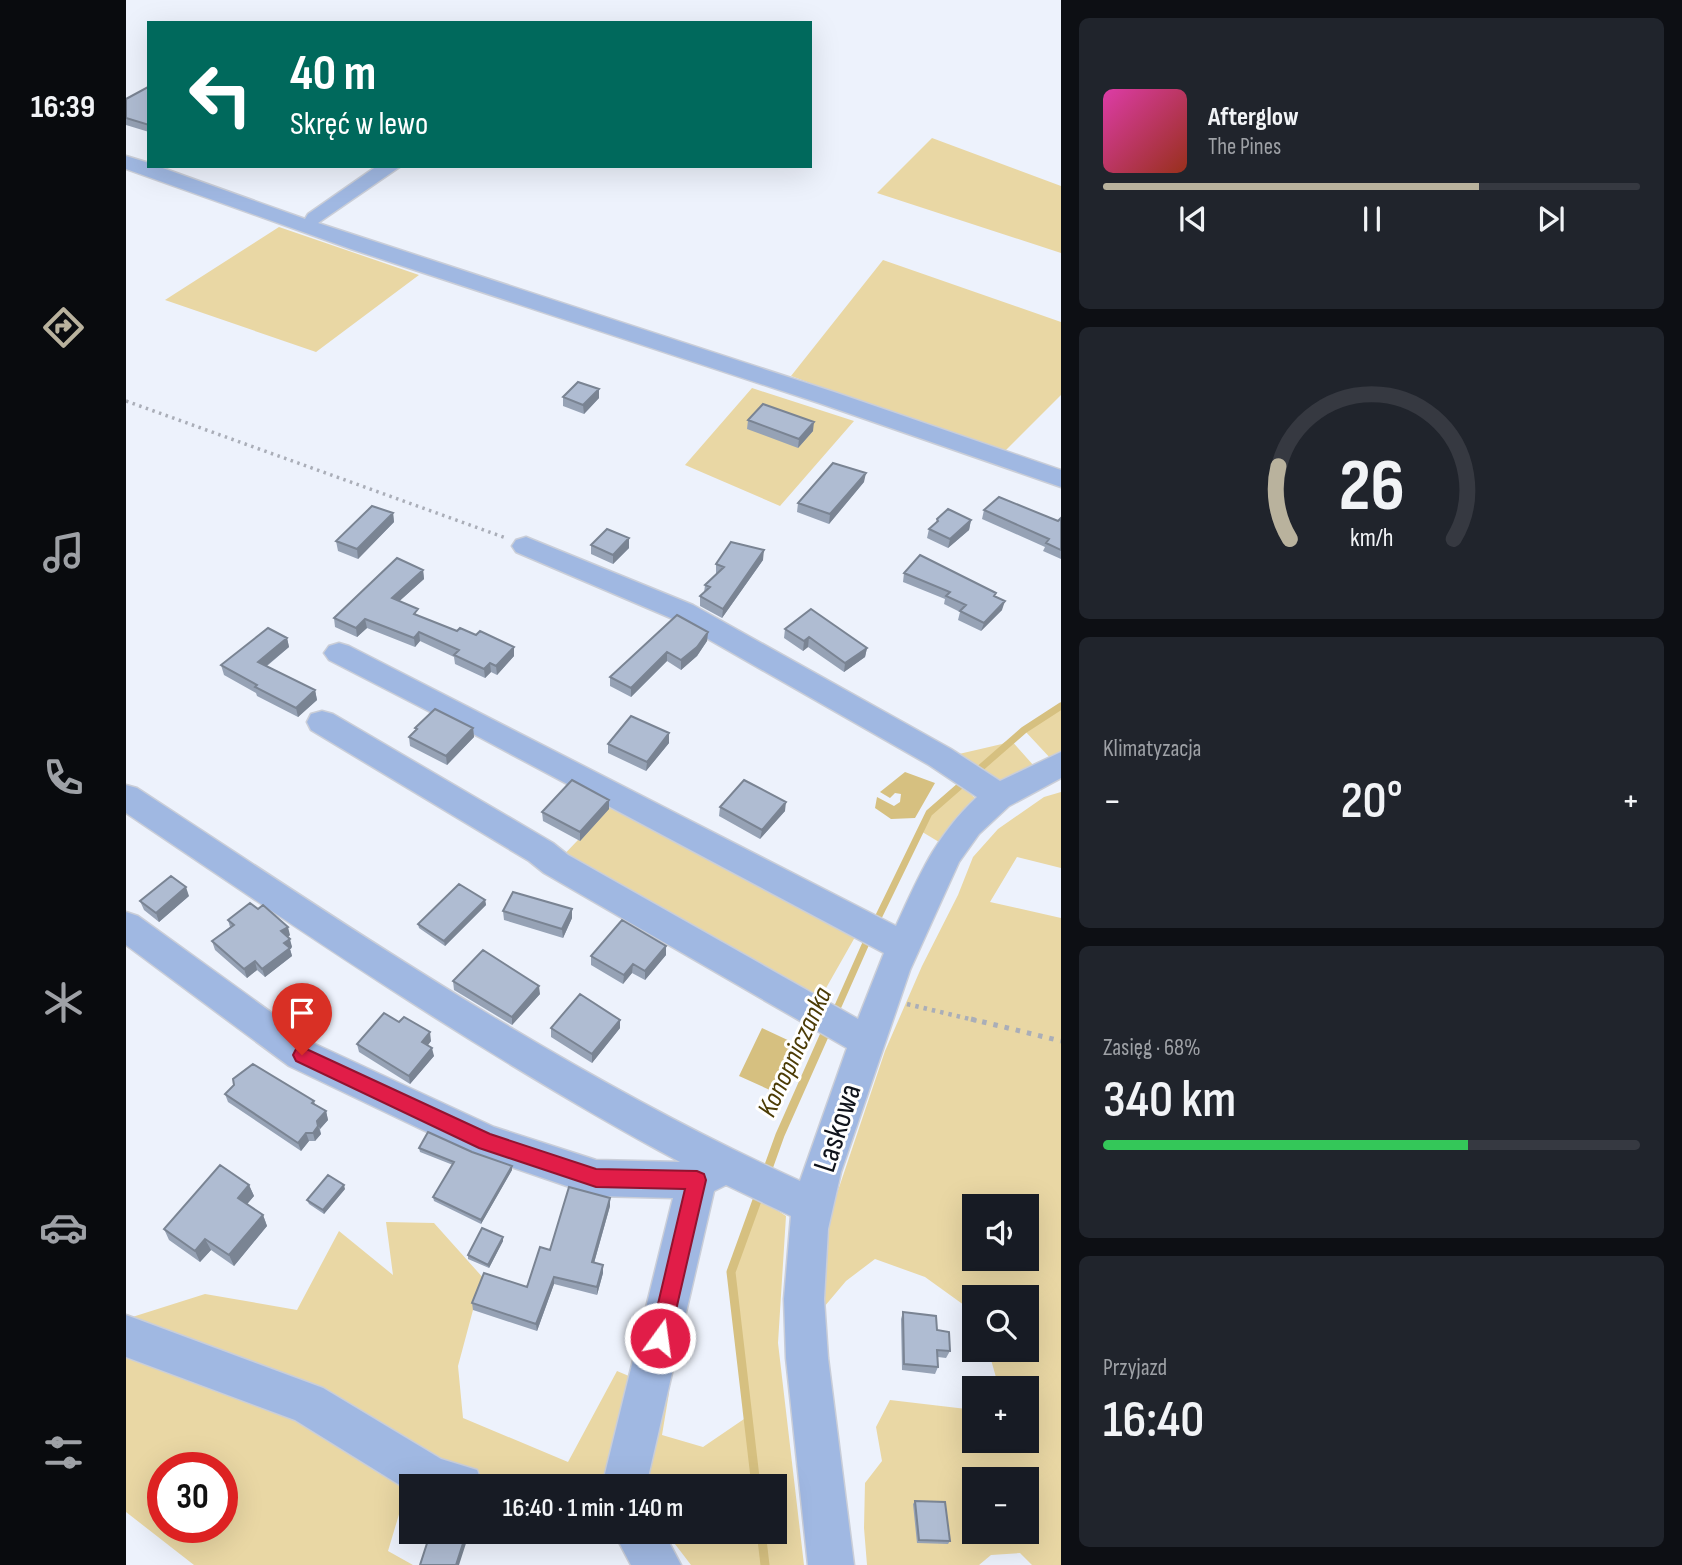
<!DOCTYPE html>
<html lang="pl">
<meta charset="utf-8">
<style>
body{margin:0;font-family:"Sofia Sans Condensed",sans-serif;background:#20242c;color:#f1f3f6;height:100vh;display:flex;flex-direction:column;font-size:26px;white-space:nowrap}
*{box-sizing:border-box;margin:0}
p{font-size:23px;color:#9ea1a6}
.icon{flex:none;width:38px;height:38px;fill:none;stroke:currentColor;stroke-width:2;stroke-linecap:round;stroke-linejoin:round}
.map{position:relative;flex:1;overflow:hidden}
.panel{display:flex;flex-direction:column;gap:18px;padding:18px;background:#0d0f14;width:621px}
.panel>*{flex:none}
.banner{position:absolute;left:21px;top:21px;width:665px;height:147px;border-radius:0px;box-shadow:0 7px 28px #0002;background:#00695c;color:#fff;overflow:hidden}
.tools{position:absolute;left:836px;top:1194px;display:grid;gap:14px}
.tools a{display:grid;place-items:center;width:77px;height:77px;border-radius:0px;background:#171b24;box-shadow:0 7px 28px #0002;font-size:35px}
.speed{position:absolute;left:21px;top:1452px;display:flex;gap:14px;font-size:35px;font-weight:700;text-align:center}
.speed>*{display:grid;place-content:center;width:91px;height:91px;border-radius:50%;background:#171b24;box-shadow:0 7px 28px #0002;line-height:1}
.speed .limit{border:10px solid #d22;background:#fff;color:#111}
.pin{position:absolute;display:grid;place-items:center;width:60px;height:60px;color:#fff;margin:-72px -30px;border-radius:50% 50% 50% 0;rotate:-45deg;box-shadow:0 0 7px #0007}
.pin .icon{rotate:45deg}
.me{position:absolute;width:77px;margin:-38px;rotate:14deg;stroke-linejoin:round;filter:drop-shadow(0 0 5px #0008)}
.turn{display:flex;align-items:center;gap:24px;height:147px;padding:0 28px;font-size:32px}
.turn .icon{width:91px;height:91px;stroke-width:2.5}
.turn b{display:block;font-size:49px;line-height:60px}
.big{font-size:52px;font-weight:600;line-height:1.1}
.panel .tile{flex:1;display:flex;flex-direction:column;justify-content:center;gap:10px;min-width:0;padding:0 24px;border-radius:10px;background:#20242c}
.panel .dial{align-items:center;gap:0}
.dial svg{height:182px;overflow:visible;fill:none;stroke:#363941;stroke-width:7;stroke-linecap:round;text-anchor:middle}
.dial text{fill:#f1f3f6;stroke:none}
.song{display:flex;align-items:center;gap:21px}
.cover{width:84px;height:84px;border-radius:10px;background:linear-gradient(135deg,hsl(320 70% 55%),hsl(10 70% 35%))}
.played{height:7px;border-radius:4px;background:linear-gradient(90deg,#b9b29d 70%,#363941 70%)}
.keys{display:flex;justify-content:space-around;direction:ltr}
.heat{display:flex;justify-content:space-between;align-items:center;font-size:38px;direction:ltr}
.charge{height:10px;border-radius:5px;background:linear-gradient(90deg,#34c759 68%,#363941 0)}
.trip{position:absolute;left:273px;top:1474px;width:388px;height:70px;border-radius:0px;background:#171b24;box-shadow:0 7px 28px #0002;font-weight:600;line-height:70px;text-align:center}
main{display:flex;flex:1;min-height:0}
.dock{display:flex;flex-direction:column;width:126px;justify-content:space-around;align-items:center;background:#090b0e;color:#9ea1a6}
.dock .icon{width:49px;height:49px}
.dock .current{color:#b9b29d}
.dock b{font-size:32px;color:#f1f3f6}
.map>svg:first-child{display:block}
.green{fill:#e9d7a4;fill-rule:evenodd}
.water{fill:#d6c080}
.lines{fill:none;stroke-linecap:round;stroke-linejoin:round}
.stream-far1{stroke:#d6c080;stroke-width:7}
.stream{stroke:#d6c080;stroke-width:9}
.minor-casing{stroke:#caced8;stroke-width:3}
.path-far2{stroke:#aaaeb8;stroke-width:3.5;stroke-dasharray:2.5 4.5;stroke-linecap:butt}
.path-far1{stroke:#aaaeb8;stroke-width:4.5;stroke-dasharray:3.5 5;stroke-linecap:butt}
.path{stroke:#aaaeb8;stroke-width:5;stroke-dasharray:4.5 7;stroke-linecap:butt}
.minor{fill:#a0b8e2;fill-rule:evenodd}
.wall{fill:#96a2b5}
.shaded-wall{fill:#7a8493}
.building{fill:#afbcd2;stroke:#7a8493;stroke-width:2}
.route{fill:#e11d48;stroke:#92132f;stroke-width:2}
.labels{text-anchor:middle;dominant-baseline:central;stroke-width:6;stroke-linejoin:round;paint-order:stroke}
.water-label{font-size:28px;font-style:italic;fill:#4c3c06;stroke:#fff}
.near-street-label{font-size:32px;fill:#10141c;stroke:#fff}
</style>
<main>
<nav class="dock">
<b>16:39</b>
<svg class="icon current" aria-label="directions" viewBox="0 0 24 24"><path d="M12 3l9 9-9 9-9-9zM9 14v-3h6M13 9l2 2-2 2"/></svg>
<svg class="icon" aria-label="music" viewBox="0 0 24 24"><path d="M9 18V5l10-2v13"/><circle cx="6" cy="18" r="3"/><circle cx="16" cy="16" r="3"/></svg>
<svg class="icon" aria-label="phone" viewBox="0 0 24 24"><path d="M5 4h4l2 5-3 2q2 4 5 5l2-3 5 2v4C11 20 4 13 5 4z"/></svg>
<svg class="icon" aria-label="climate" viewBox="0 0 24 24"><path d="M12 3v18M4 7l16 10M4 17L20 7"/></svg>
<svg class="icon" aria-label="car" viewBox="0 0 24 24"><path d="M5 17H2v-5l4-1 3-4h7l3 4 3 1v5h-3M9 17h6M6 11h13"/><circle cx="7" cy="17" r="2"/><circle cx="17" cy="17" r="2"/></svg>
<svg class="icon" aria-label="filters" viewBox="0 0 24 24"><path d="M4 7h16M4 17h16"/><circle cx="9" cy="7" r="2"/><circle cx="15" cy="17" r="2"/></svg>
</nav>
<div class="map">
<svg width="935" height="1565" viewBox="0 0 935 1565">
<rect width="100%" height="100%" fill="#edf2fc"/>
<path class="green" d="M806,138L935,186V253L751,193Z
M153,227L293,275L190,352L39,300Z
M757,260L935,322V395L876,454L665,376Z
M626,388L728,421L654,506L559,465Z
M935,706V756L926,760L898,730Z
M884,739L908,766L864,793L820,757L876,744Z
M834,784L852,801L813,842L793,830L803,813Z
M935,792V868L891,857L864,902L935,918V1565H906L894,1553L865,1555L853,1565H741L738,1528L739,1483L756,1461L750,1427L764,1400L849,1410V1440H901V1388H873L862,1349H901V1297H849V1313L799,1277L749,1259L720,1281L698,1307L696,1238L759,1051L796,966L832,895L847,857L872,829L918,797ZM849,1206H901V1258H849ZM849,1479H901V1531H849Z
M493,797L737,923L687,1011L431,862Z
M632,1198L660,1216L652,1343L678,1565H565L539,1531H649V1486L395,1485L348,1473L283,1481L262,1551L287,1565H68L0,1512V1319L79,1294L171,1310L213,1231L267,1275L260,1222L308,1223L359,1280L347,1310L332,1366L337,1418L442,1462L491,1371L543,1393L536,1435L577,1447L621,1417L605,1272ZM37,1468H96V1528H37Z"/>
<path class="water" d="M779,772L809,783L789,818L765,819L749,808L751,797L768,806L774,802L775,794L769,793L764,798L754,792Z
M636,1028L668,1043L646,1091L613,1076Z"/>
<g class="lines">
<path class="stream-far1" d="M749,924L803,813L898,730L935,706
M709,1013L744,934"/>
<path class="stream" d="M640,1174L654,1135L702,1027
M630,1486L605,1272L634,1192
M635,1531L639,1565"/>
<g class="minor-casing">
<path id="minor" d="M0,156L23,163V166H31L179,219L182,214L251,166H275L192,223L711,393L935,470V487L693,403L225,249L0,169Z
M400,537L567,605L825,749L874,781L935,752V778L883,806L853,834L833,862L784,970L715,1172L702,1229L698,1299L702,1358L728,1565H682L660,1358L658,1299L665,1216L600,1185L588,1191L520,1486H476L547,1198L470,1196L347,1154L163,1066L0,945V912L12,916L189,1044L368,1127L470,1160L554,1162C361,1058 181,935 0,813V785L11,788C226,929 440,1075 674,1181L721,1048L418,873L403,861L185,730L181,722L185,714L196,711L207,714L427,843L442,855L732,1019L758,953L353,737L203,660L198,653L203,646L213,643L223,646L770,926C793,876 810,835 851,797L803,765L547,619L390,552L386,546L390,540Z
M0,1315L197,1388L315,1459L351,1470L357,1486H285V1492L169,1420L0,1357Z
M487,1531H537L555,1565H505Z"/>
</g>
<path class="path-far2" d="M0,401L380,538"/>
<path class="path-far1" d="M781,1004L852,1021"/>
<path class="path" d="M845,1019L935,1041"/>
<use href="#minor" class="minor"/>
</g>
<path class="wall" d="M23,87V132L0,125V99Z
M473,389V398L458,414L437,406V397Z
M622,420L687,431L672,448L621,429Z
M738,482L703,524L671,512L672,503Z
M858,510L932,521L935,518V559L917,551L919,547L856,519Z
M267,513L268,522L232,559L212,551L210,541Z
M811,519L845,520L843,530L822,548L801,538L803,529L810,523Z
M503,538V548L487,564L465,554V545Z
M637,560L596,618L574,606V596L578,593L579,585L591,573H590V564Z
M297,570L298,579L273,601L293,616L388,656L371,675L365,672L359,678L329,664L328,657L294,641L289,647L241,628L231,637L209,627L208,618Z
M778,573L869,597L876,610L855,631L832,620L834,612L818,604L819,599L777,582Z
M659,629L741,648L739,657L718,672L682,647L677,651L658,638Z
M582,632L581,641L571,656L555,670L541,661L505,697L484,686V677Z
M161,638L163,647L141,666L189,690L191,700L172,717L131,696L130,693L98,675L95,665Z
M289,728H347L348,737L321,765L284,746L283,737L289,731Z
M543,743L520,771L482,753V744Z
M483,800V809L454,841L417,821L416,812Z
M594,807L659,811L634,839L593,816Z
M63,896L33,922L18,910L14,901Z
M359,900L360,905L319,946L293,928L292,924Z
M377,911L446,918L437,938L378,920Z
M102,920L164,935L162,937L166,947L164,949L166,956L139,977L131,970L121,978L89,950L86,941L104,927Z
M540,946V955L519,980L506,973L497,984L465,965V956Z
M327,981L414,994L386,1025L328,990Z
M494,1020V1028L466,1063L425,1037V1028Z
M305,1041L302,1045L308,1056L284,1084L233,1052L231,1044Z
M108,1085L188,1101L189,1104L200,1111L202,1120L194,1129L195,1134L189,1141H183L175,1151L102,1102L99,1094Z
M293,1148L346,1152L386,1166V1170L355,1224L308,1201L307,1197L327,1165L294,1152Z
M123,1185L128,1196L121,1204L137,1215L141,1226L108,1266L85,1250L74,1262L43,1240L38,1229Z
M219,1189L198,1214L183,1204L181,1200Z
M484,1198V1206L468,1263L477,1273L471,1295L428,1284L411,1331L347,1310L346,1303L401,1287L424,1250Z
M377,1237V1241L363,1268L342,1259V1255Z
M777,1312L811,1330L824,1351L820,1358L812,1357V1367L809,1374L776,1370L775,1319Z
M789,1501L824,1541L822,1544L791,1543L787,1504Z"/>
<path class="shaded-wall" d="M473,389V398L458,414L457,405Z
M688,422L687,431L672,448L673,439Z
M740,473L738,482L703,524L704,514Z
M267,513L268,522L232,559L231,549Z
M845,520L843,530L822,548L824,539Z
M503,538V548L487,564V555Z
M638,550L637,560L596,618L597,609Z
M297,570L298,579L267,607L266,598Z
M879,601L876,610L855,631L858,623Z
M239,619L241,628L231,637L230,628Z
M293,632L294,641L289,647L288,638Z
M582,632L581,641L571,656L555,670V660Z
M683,637L682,647L677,651L678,641Z
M161,638L163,647L134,671L132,662Z
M388,647V656L371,675L370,666Z
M741,648L739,657L718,672L719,663Z
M541,652V661L505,697V688Z
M364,663L365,672L359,678L358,669Z
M189,690L191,700L172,717L170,708Z
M347,728L348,737L321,765L320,756Z
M543,733V743L520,771L521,762Z
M483,800V809L454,841V832Z
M660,802L659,811L634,839L636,830Z
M60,887L63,896L33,922L30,913Z
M359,900L360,905L319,946L318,941Z
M446,909V918L437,938L436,929Z
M162,927L164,935L158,940L155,931Z
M164,939L166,947L164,949L166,956L139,977L136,969L158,943Z
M540,946V955L519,980V971Z
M129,961L131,970L121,978L118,969Z
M507,964L506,973L497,984L498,975Z
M413,986L414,994L386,1025V1017Z
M494,1020V1028L466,1063V1054Z
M304,1032L305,1041L298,1050L296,1042Z
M306,1048L308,1056L284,1084L283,1076Z
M200,1111L202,1120L194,1129L191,1121Z
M192,1126L195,1134L189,1141L187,1133Z
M180,1133L183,1141L175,1151L172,1143Z
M386,1166V1170L355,1224V1220Z
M123,1185L128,1196L117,1209L112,1198Z
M218,1185L219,1189L198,1214L197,1210Z
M484,1198V1206L466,1270V1262Z
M137,1215L141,1226L108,1266L103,1255Z
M377,1237V1241L363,1268L362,1265Z
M79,1239L85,1250L74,1262L69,1251Z
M477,1265V1273L471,1295V1287Z
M428,1277V1284L411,1331L410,1324Z
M341,1531H344L333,1565H330Z"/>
<path class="building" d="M22,87H23V125L0,118V99Z
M452,382L473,389L457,405L437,397Z
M637,404L688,422L673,439L622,420Z
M707,463L740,473L704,514L672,503Z
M873,497L932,521L935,518V550L920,543L923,539L858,510Z
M246,506L267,513L231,549L210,541Z
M822,509L845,520L824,539L803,529L812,521L811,519Z
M481,529L503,538L487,555L465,545Z
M605,542L638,550L597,609L574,596L584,587L579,585L598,567L590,564Z
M794,555L870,593L868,596L879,601L858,623L834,611L840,605L820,596L824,592L778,573Z
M271,558L297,570L266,598L292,609L288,614L331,631L334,628L350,635L354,631L388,647L370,666L364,663L358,669L328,655L333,650L293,632L288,638L239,619L230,628L208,618Z
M685,609L741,648L719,663L683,637L678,641L659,629Z
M551,615L582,632L571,647L555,660L541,652L505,688L484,677Z
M142,628L161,638L132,662L189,690L170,708L129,687L131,685L95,665Z
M309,709L347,728L320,756L283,737L291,729L289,728Z
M505,716L543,733L521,762L482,744Z
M446,780L483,800L454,832L416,812Z
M618,780L660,802L636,830L594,807Z
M45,876L60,887L30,913L14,901Z
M333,884L359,900L318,941L292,924Z
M387,892L446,909L436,929L377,911Z
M124,903L132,909L137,905L162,927L155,931L164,939L158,943L164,948L136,969L129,961L118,969L86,941L108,925L102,920Z
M496,920L540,946L519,971L507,964L498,975L465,956Z
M357,950L413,986L386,1017L327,981Z
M454,994L494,1020L466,1054L425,1028Z
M258,1013L273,1022L278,1017L304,1032L296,1042L306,1048L283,1076L231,1044Z
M127,1064L188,1101L186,1103L200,1111L191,1121L192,1126L187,1133H180L172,1143L99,1094L108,1085L107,1079Z
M302,1132L346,1152L386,1166L355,1220L307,1197L328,1162L293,1148Z
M94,1165L123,1185L112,1198L137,1215L103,1255L79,1239L69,1251L38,1229Z
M202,1175L218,1185L197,1210L181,1200Z
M443,1187L484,1198L466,1262L477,1265L471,1287L428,1277L410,1324L346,1303L358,1273L401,1287L414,1247L424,1250Z
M356,1228L377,1237L362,1265L342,1255Z
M777,1312L810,1316L811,1330L823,1332L824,1351L811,1350L812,1367L778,1364Z
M789,1501L819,1502L824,1541L793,1540Z
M305,1531H341L330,1565H294Z"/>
<path class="route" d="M176,1047L364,1134L470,1169L571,1171L578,1174L580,1180L542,1345L534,1348L527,1345L524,1338L559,1189L470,1187L353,1148L170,1061L167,1055L170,1049Z"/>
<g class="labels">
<g class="water-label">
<text transform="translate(669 1052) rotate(-65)">Konopniczanka</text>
</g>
<g class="near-street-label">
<text transform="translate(712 1128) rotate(-72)">Laskowa</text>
</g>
</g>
</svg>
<div class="tools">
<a><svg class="icon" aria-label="sound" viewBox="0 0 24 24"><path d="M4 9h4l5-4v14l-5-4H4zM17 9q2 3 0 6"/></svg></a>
<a><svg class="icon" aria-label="search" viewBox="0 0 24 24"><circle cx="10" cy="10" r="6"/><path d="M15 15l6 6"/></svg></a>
<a>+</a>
<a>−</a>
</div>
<div class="speed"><div class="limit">30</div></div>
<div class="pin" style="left:176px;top:1055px;background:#d93025"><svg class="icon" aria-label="arrive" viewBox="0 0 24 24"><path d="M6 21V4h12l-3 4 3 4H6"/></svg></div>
<svg class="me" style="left:534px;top:1338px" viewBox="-20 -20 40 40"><circle r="17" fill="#e11d48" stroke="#fff" stroke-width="3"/><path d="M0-11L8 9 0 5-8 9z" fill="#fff"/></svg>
<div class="trip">16:40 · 1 min · 140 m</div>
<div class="banner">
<div class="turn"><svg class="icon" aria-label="left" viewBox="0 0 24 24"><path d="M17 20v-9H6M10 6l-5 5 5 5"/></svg><div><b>40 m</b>Skręć w lewo</div></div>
</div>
</div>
<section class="panel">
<div class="tile">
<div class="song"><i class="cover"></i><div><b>Afterglow</b><p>The Pines</p></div></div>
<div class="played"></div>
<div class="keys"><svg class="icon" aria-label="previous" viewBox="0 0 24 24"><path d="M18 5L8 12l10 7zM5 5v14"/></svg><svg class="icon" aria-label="pause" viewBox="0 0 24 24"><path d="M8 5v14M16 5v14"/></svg><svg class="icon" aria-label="next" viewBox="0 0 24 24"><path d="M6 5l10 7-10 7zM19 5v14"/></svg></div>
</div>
<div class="tile dial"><svg viewBox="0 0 100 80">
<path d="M14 69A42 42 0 1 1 86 69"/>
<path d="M14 69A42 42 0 0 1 9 37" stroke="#b9b29d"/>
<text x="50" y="56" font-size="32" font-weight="700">26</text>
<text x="50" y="72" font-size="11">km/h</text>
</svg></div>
<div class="tile"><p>Klimatyzacja</p>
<div class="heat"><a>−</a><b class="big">20°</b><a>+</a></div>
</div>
<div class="tile"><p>Zasięg · 68%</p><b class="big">340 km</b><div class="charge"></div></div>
<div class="tile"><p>Przyjazd</p><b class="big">16:40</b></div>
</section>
</main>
